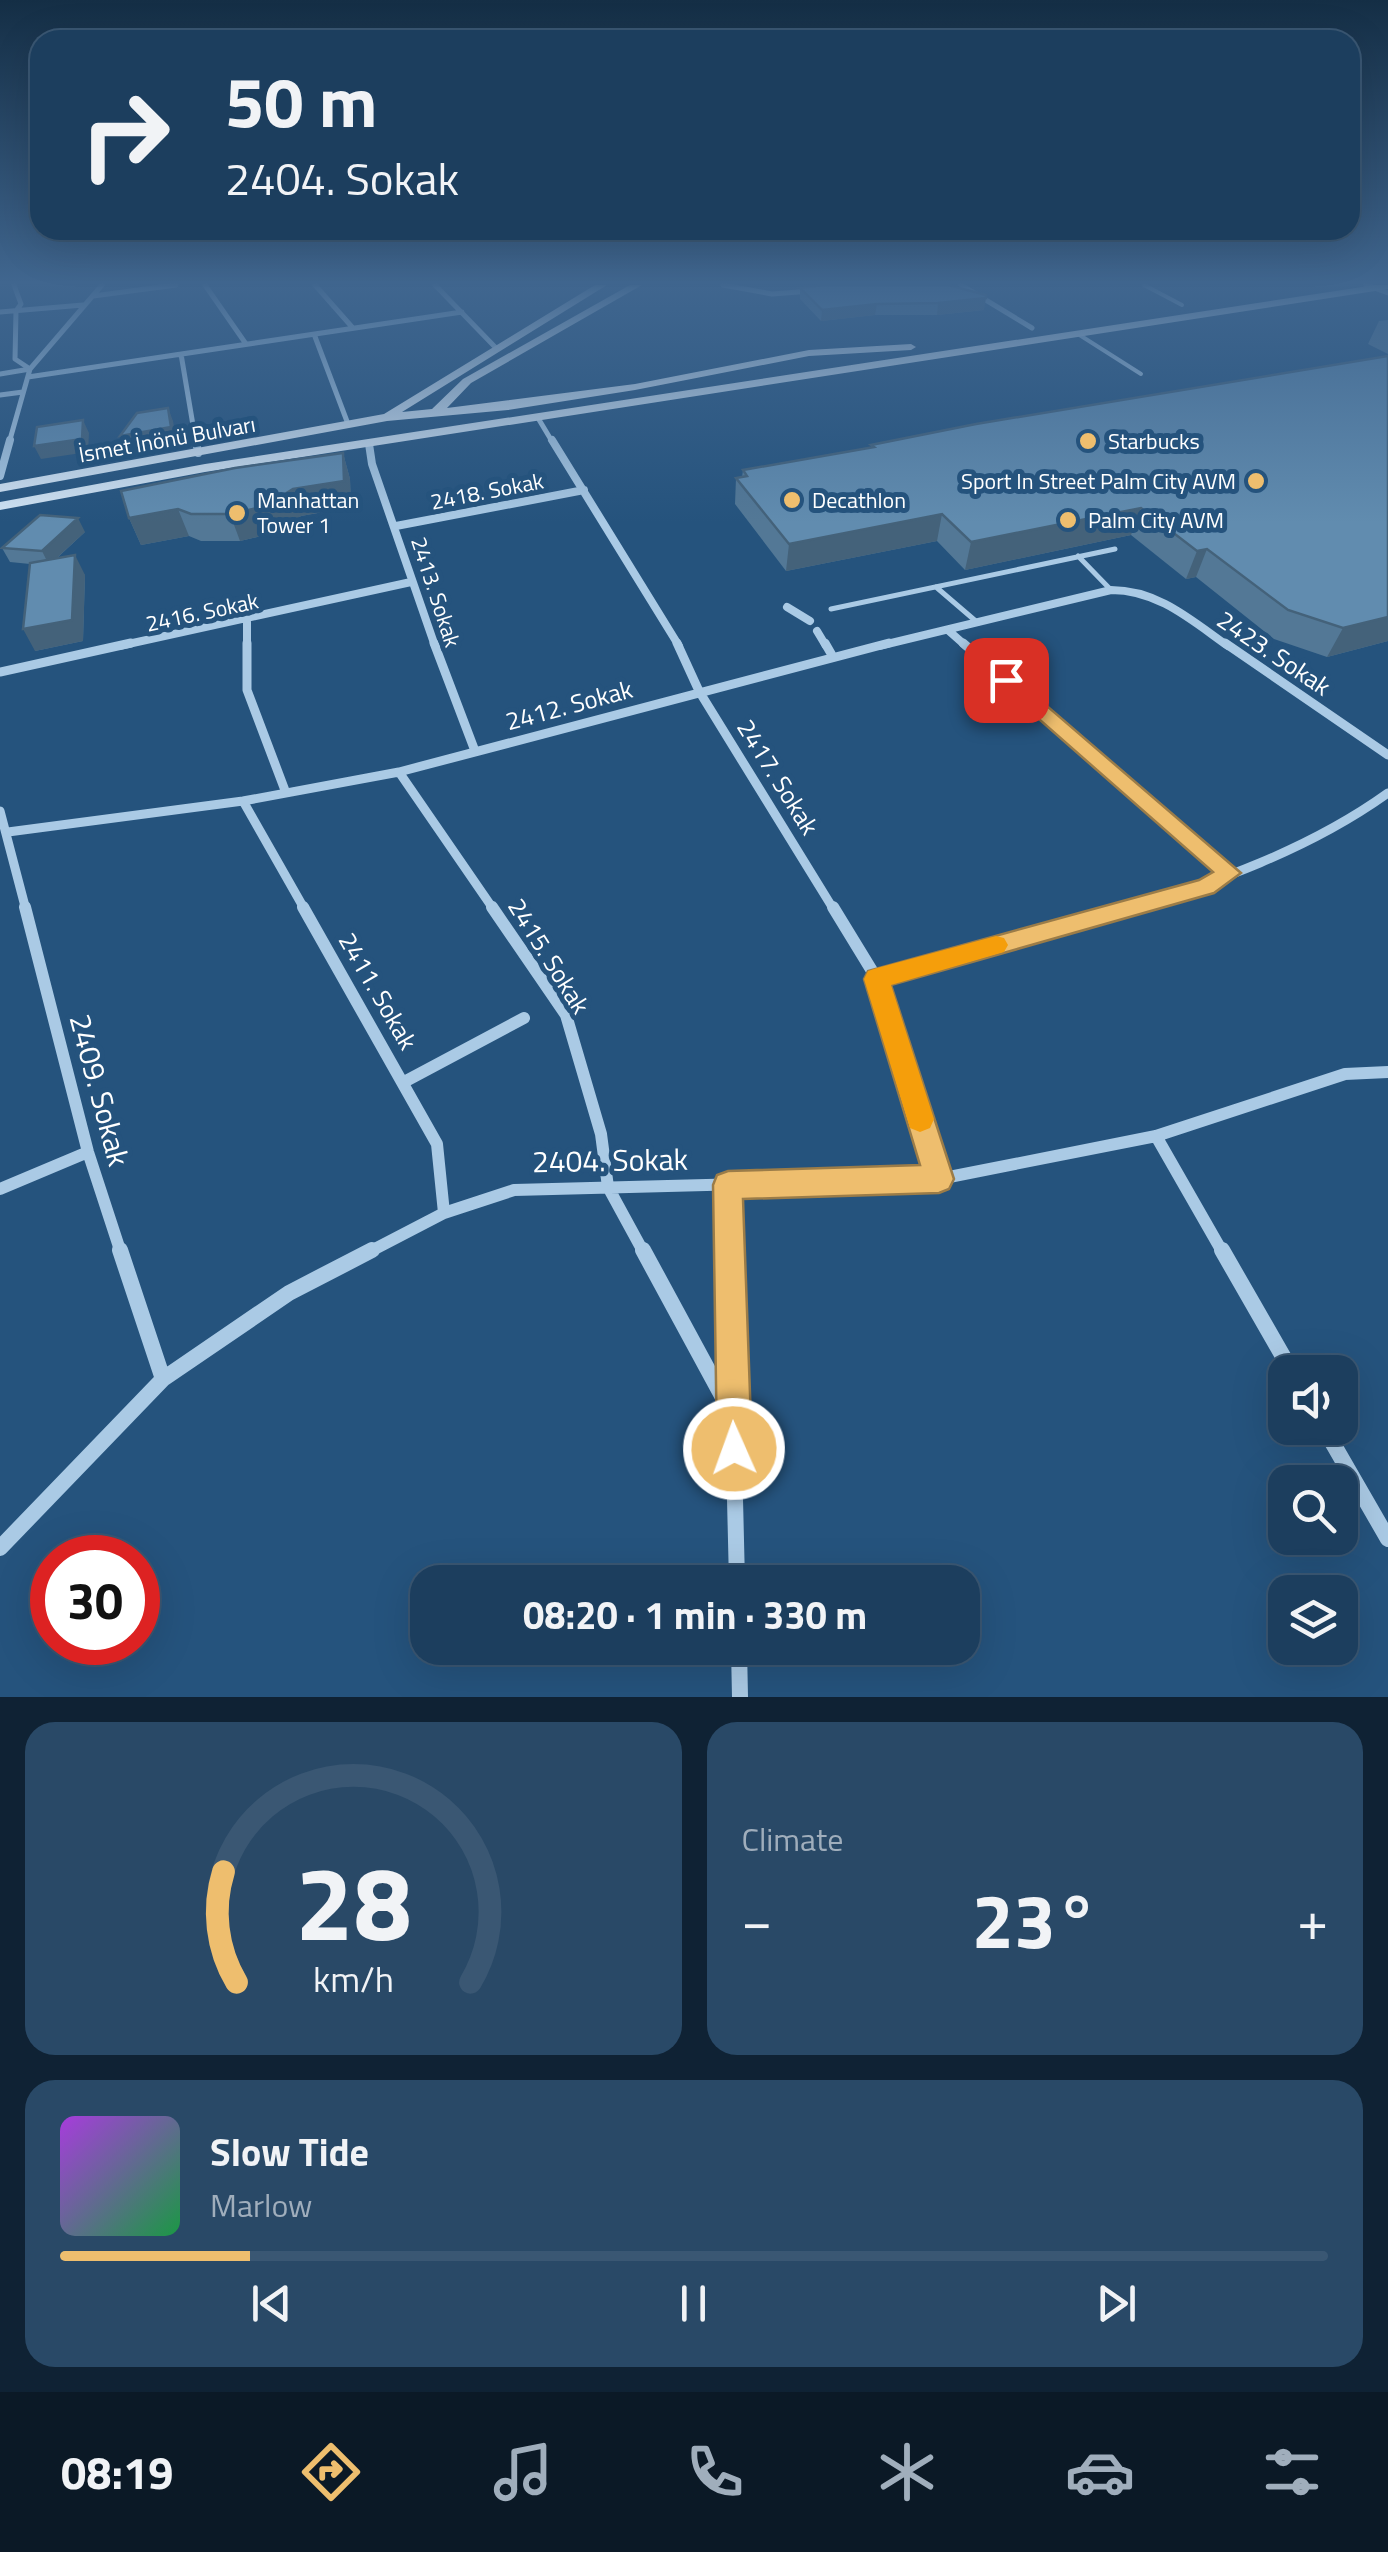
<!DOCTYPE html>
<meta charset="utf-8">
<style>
body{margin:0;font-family:"Titillium Web",sans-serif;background:#294967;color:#f1f3f6;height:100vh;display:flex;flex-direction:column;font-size:38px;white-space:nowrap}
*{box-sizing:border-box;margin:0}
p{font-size:32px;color:#a0aebc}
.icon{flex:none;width:55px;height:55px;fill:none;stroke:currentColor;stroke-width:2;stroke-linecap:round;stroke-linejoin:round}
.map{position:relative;height:1697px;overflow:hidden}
.panel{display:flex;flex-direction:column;gap:25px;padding:25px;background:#0f2234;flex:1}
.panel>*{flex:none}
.top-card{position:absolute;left:30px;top:30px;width:1330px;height:210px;border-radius:30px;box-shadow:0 10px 40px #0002,0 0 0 2px #3a5773;background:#1c3e5e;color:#f1f3f6;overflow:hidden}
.controls{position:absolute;left:1268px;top:1355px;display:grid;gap:20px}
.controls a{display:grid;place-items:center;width:90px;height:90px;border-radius:20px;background:#1c3e5e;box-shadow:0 10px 40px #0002,0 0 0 2px #3a5773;font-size:50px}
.speed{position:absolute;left:30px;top:1535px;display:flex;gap:20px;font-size:50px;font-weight:700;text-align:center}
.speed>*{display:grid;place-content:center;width:130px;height:130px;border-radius:50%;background:#1c3e5e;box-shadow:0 10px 40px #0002,0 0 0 2px #3a5773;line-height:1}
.speed .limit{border:15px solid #d22;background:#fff;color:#111}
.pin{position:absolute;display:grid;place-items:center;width:85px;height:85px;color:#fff;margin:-42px;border-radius:20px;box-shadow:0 5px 15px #0006}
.me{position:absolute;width:110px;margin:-55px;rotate:358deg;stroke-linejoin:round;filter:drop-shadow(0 0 8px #0008)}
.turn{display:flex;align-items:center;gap:35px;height:210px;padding:0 30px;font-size:45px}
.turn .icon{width:130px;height:130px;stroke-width:2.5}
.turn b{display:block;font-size:70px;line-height:85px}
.big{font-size:75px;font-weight:700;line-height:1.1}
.panel .tile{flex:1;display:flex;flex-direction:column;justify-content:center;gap:15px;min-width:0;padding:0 35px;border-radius:30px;background:#294967}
.panel .dial{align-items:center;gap:0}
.dial svg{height:260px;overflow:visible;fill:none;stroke:#3a5773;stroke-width:7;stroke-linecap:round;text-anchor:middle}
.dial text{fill:#f1f3f6;stroke:none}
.song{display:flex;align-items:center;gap:30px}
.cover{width:120px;height:120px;border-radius:15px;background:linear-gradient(135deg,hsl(280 70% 55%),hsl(140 70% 35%))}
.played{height:10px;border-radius:5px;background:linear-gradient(90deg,#eebe6e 15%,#3a5773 15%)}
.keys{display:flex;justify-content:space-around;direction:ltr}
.heat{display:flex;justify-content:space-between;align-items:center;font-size:55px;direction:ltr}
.panel .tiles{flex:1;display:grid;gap:25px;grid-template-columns:1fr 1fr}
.tile:last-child{grid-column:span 2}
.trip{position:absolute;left:410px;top:1565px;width:570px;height:100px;border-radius:30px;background:#1c3e5e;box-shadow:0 10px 40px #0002,0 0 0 2px #3a5773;font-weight:700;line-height:100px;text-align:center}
.tab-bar{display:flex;height:160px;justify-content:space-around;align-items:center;background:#0b1926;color:#a0aebc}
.tab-bar .icon{width:70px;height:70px}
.tab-bar .current{color:#eebe6e}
.tab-bar b{font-size:45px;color:#f1f3f6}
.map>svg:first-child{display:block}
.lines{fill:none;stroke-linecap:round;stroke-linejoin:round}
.lane-far1{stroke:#aacae5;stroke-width:4}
.lane{stroke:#aacae5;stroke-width:5}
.street-far4{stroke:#aacae5;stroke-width:5}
.street-far3{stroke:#aacae5;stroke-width:8}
.street-far2{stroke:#aacae5;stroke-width:9}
.street-far1{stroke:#aacae5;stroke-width:12}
.street{stroke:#aacae5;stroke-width:16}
.secondary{fill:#d3e5f5;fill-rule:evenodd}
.wall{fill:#537896}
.shaded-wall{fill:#44627a}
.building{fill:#618caf;stroke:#44627a;stroke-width:2.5}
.route{fill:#eebe6e;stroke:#9b7c48;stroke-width:2.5}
.slow{fill:#f59e0b}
.poi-dot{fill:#eebe6e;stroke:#25537d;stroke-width:4}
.labels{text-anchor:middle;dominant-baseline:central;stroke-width:10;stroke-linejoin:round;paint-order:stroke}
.far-street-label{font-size:22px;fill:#fff;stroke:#25537d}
.far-poi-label{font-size:22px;fill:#fff;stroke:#25537d;text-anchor:start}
.street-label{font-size:25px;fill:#fff;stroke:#25537d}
.near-street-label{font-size:30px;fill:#fff;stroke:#25537d}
</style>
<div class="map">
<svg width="1388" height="1697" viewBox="0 0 1388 1697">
<rect width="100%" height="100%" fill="#25537d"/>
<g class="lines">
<path class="lane-far1" d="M1144,285L1182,305
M1078,334L1141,374"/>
<path class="lane" d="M1078,556L1111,590
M936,587L978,623
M831,609L1115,549"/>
<path class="street-far4" d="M14,285L21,304L16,311L15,359L30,369
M205,285L246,344
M315,285L352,327
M435,285L495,347
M723,285L772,294L811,291
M961,285L1032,328
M1366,285L1388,293
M93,296L176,285
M0,312L83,305
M314,334L348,424
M181,354L196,443
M0,374L30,369
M28,377L462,312
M0,395L23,392
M538,418L553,443
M9,443L30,369L102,285"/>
<path class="street-far3" d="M196,440L198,453
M552,440L679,646
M369,444L372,464L435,646
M0,476L10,440
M396,526L584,490
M787,607L810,621
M247,621V646
M817,631L826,646
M949,631L966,646
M119,646L411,582
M879,646L1111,590C1158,590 1191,620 1228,646"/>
<path class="street-far2" d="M247,643V690L286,793
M434,643L475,751
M677,643L699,691L834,910
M825,643L833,657
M963,643L1230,873
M1225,643L1388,755
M0,672L131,643
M399,772L494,910
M243,801L305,910
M0,811L26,910
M8,832L243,801L399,772L889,643
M1122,910C1214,884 1310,849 1388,793"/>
<path class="street-far1" d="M25,907L88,1152L121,1253
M303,907L437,1144L444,1213
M492,907L566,1015L601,1134L608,1187L644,1253
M833,907L877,979L939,1179
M877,979L1131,907
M404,1082L524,1018
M1156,1136L1223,1253
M728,1185L730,1253
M0,1189L88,1152
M367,1253L444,1213L514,1190L939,1179L1156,1136L1345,1074L1388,1072"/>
<path class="street" d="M120,1250L163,1379
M643,1250L733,1416
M729,1250L737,1582
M1222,1250L1292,1372
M1324,1428L1388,1539
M0,1548L163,1379L289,1293L372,1250
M739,1648L740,1697"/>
<path class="secondary" d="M595,285H607L402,412L432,409L463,379L630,285H642L471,383L447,408L635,384L809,350L911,344L916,347L911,350L809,356L635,390L508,410L387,421L0,492V484L384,414Z
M1375,285H1388V289L205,472L0,510V502L205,464Z"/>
</g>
<path class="wall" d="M824,285L984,310L937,315H875L821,321L800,299V288Z
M1388,320V354L1368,344L1379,321Z
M1388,356V641L1327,657L1274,639L1196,577L1186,579L1131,535L965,570L937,541L786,571L735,504L736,478L742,477L743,470L871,448V445Z
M343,453L350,479L351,507L301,516L275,533L240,541H201L189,536L141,545L129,518Z
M85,532L57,558L85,575L83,641L35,651L30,564L10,562L2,548Z"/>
<path class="shaded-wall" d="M986,298L984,310L937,315L938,303Z
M877,304L875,315L821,321L822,310Z
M168,408L173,421L176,440L126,449L120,436Z
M83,420L89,433L88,452L41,459L34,446Z
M343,453L350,479L351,507L301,516L275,533L240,541L230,514L293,489Z
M1141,508L1131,535L965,570L971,542Z
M178,509L189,536L141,545L129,518Z
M942,514L937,541L786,571L789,544Z
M78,518L85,532L49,565L42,551Z
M1207,549L1196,577L1186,579L1197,551Z
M75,555L85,575L83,641L35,651L23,629Z
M1388,617V641L1327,657L1343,628Z"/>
<path class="building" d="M824,285H948L986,295V298L938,303L877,304L822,310L800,288Z
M1388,356V617L1343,628L1288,610L1207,549L1197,551L1141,508L971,542L942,514L789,544L736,478L747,476L743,470L874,447L871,445L976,424Z
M168,408L171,427L120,436L137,413Z
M83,420L82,439L34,446L37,427Z
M343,453L344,481L293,489L266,506L230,514H191L178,509L129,518L121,491L235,468Z
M40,515L78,518L42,551L2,548Z
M75,555L72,620L23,629L30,563Z"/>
<linearGradient id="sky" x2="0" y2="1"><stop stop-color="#142e45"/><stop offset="0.54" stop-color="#40668f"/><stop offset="1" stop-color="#40668f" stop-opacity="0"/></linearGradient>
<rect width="1388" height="523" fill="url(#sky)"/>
<path class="route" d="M1006,674L1012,676L1241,873L1214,893L891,985L954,1179L949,1189L939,1193L743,1199L752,1449L747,1461L734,1467L722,1461L717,1449L713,1185L717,1175L728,1171L920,1165L864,979L868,971L1199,880L1213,872L999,684L996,680Z"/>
<path class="slow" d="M996,936L1004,938L1008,945L1004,952L891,985L934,1119L930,1128L920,1132L910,1128L864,979L868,971L877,968Z"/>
<g class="poi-dot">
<circle cx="1088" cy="441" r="10"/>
<circle cx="1256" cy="481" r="10"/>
<circle cx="792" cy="500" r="10"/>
<circle cx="237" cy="513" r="10"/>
<circle cx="1068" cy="520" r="10"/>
</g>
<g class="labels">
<g class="far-street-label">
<text transform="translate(167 439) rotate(-10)">İsmet İnönü Bulvarı</text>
<text transform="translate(487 491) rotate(-11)">2418. Sokak</text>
<text transform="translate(436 592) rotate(72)">2413. Sokak</text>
<text transform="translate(202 612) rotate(-12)">2416. Sokak</text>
</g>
<g class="far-poi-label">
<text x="1108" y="441">Starbucks</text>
<text x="1236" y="481" text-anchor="end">Sport In Street Palm City AVM</text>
<text x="257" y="500">Manhattan<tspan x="257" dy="25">Tower 1</tspan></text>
<text x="812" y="500">Decathlon</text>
<text x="1088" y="520">Palm City AVM</text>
</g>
<g class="street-label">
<text transform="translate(1274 653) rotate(34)">2423. Sokak</text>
<text transform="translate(569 705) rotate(-15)">2412. Sokak</text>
<text transform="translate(778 777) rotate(58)">2417. Sokak</text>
<text transform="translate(549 956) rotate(58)">2415. Sokak</text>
<text transform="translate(378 991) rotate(60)">2411. Sokak</text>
</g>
<g class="near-street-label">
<text transform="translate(100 1090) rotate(75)">2409. Sokak</text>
<text transform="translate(610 1160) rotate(-1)">2404. Sokak</text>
</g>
</g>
</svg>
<div class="controls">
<a><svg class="icon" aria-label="sound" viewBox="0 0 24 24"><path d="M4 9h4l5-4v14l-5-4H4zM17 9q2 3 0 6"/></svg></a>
<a><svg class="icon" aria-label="search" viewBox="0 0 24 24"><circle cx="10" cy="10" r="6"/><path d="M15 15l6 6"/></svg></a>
<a><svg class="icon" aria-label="layers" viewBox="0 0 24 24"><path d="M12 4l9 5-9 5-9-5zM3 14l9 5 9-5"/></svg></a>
</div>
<div class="speed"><div class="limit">30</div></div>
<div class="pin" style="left:1006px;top:680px;background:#d93025"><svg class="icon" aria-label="arrive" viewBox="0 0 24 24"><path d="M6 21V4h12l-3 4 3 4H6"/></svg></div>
<svg class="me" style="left:734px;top:1449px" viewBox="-20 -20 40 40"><circle r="17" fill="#eebe6e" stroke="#fff" stroke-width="3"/><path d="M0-11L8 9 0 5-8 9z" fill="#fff"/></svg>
<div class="trip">08:20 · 1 min · 330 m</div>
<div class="top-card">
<div class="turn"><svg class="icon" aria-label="right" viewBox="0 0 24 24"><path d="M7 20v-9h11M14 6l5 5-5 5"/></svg><div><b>50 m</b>2404. Sokak</div></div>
</div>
</div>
<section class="panel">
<div class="tiles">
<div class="tile dial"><svg viewBox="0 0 100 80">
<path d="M14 69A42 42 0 1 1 86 69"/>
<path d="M14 69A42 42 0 0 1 10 35" stroke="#eebe6e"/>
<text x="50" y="56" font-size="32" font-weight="700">28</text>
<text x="50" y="72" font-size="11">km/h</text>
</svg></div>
<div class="tile"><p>Climate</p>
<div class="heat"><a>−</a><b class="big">23°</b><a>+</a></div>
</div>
<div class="tile">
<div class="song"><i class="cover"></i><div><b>Slow Tide</b><p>Marlow</p></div></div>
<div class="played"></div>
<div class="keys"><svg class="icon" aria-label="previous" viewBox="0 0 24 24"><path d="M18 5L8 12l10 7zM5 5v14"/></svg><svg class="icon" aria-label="pause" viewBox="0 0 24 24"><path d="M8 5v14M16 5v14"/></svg><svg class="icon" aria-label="next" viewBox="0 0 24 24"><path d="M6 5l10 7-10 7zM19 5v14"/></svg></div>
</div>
</div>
</section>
<nav class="tab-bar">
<b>08:19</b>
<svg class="icon current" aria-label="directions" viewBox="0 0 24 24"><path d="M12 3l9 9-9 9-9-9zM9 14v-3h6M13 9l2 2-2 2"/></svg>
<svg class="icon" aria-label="music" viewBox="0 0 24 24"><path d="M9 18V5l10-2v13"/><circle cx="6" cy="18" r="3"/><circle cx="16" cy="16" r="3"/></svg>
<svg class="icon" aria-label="phone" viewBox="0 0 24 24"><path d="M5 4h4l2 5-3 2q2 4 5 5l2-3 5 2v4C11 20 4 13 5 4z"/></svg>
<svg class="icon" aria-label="climate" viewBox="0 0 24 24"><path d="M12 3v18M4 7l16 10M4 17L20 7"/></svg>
<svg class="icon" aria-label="car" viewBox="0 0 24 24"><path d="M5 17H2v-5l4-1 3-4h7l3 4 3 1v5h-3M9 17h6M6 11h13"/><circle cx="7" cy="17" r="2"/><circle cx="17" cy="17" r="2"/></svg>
<svg class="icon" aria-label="filters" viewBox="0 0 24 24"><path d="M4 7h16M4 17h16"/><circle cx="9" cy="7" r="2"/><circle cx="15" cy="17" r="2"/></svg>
</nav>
